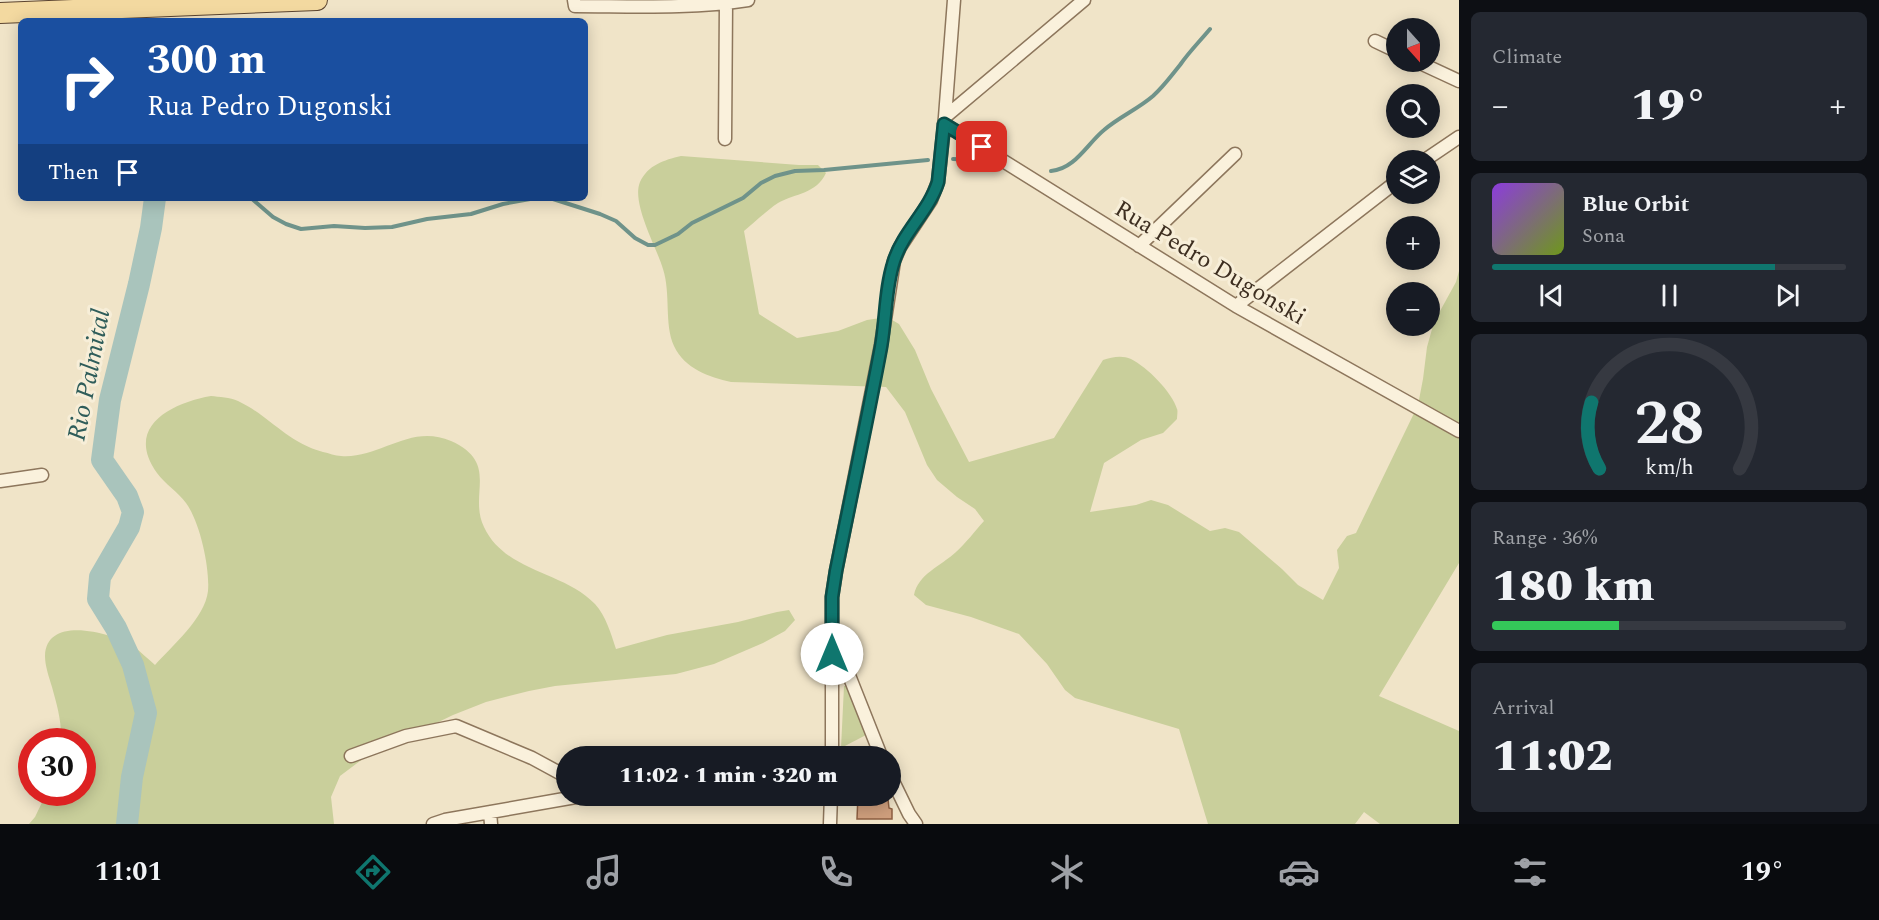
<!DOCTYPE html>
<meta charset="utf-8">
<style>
body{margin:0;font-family:Spectral,serif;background:#242831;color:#f1f3f6;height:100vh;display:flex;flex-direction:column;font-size:22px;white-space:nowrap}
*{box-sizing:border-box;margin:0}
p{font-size:20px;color:#9ea1a6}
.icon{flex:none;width:33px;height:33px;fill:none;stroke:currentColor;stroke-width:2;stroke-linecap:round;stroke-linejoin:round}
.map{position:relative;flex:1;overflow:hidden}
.panel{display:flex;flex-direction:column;gap:12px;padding:12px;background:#0d0f14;width:420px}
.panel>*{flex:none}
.banner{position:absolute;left:18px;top:18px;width:570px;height:183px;border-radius:9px;box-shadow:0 3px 15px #0003;background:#1a4fa0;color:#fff;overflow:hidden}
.needle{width:39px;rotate:159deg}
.tools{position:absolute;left:1386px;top:18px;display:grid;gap:12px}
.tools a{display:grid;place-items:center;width:54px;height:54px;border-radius:50%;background:#171b24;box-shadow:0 3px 15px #0003;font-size:30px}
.speed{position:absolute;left:18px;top:728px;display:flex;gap:12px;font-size:30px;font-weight:700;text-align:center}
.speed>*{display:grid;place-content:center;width:78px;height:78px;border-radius:50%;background:#171b24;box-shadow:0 3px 15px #0003;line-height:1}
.speed .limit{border:9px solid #d22;background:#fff;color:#111}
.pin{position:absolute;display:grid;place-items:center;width:51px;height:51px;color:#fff;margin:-26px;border-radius:12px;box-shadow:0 3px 9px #0006}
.me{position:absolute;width:66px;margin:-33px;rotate:0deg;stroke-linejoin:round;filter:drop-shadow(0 0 4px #0008)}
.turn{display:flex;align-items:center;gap:21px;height:126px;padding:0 30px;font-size:27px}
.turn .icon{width:78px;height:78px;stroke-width:2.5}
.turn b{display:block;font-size:42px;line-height:51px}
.then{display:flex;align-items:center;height:57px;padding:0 30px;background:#0003;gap:12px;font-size:22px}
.big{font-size:45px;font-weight:800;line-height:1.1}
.panel .card{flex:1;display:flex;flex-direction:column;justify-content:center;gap:9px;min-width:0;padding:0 21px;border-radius:9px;background:#242831}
.panel .dial{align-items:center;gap:0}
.dial svg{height:156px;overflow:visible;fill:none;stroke:#363941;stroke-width:7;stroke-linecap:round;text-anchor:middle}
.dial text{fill:#f1f3f6;stroke:none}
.song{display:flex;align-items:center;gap:18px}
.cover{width:72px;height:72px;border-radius:9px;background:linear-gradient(135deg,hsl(270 70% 55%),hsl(80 70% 35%))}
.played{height:6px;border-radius:3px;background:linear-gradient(90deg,#0f766e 80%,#363941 80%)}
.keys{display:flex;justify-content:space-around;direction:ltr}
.heat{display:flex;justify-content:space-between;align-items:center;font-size:33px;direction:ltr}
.charge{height:9px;border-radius:4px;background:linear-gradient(90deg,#34c759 36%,#363941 0)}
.trip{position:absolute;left:556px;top:746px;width:345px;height:60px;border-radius:30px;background:#171b24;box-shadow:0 3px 15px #0003;font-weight:800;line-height:60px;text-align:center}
.menu{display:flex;height:96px;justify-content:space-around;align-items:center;background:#090b0e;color:#9ea1a6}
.menu .icon{width:42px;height:42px}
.menu .selected{color:#0f766e}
.menu b{font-size:27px;color:#f1f3f6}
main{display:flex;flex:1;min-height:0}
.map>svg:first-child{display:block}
.green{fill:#c9cf9b}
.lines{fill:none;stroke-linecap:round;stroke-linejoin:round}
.stream{stroke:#6f938a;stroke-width:4}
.river{stroke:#a9c4bc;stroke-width:22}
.building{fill:#cf9f7d;stroke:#8d5f41;stroke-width:1.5}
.street-casing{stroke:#8d765c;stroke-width:15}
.primary-casing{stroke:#5b4430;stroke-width:22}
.street{stroke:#faf1dc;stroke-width:12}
.primary{stroke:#f3d9a0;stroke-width:20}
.route-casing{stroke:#0a4d48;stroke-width:15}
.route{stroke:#0f766e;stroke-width:10}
.labels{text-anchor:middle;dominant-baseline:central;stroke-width:6;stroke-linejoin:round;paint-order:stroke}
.street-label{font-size:24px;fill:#3d2e20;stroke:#f7eed8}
.water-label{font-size:26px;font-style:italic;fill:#2f5d5a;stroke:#f7eed8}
</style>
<main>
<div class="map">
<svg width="1459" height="824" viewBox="0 0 1459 824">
<rect width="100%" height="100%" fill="#f0e4c8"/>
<path class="green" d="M681,156L799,165H818L826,173C816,194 796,193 778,203C766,211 755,222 744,231L759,314L797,338L838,331L867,320L887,317L899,324L915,350L931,389L969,462L1054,438L1103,360C1112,357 1122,355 1131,359C1147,367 1172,392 1177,409C1178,410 1177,417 1177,419L1163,433L1141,440L1104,463L1090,512L1136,505L1151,500L1168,505L1210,531L1225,528L1239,532L1282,569L1298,585L1323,600L1339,568L1337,550L1347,536L1356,533L1418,405L1423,379L1427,347L1434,322L1456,282L1459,271V563L1379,696L1459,731V824H1380L1364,812L1355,824H1208L1179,729L1075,698L1065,690L1047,664L1019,634L971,617L926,605L914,595C918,574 941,566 956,552C966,543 975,531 984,521L975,509L957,497L937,480L927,465L905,412L886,387L731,382C709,377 685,369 674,346C664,324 671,294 663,269C657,248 631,203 640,182C648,165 664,160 681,156Z
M211,396C219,397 230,397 238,401C270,416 286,442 323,452C329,453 335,456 341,456C380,459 410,423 451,441C500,463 468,494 484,527C505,572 563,571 595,604C606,616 611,634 616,649L667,635L738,622L777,612L789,610L795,620L785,631L763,643L714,664L676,674L555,686L529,691L486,702L453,715L364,758L340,776L331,797L334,824H29L35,817L47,792H82V741H61C62,722 57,705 52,687C49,677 45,666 45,656C46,614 113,633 134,647C141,652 148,659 155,665C172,646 205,618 208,591C210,568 200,522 186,503C178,492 165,484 157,473C124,427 171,403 211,396Z
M844,686H848L866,735L841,748Z"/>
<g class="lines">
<path class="stream" d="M953,159L974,160
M1051,171C1075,169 1087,144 1104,130C1119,117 1138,109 1153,96C1164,86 1171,76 1180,65C1189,52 1200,41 1210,29
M251,198L273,217L286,224L301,229L334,226L365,228L392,227L427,219L471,214L503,204L530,199H553L600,214L616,221L635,238L648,245H655L678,234L692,223L743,198L761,183L775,176L795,171L824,170L928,160"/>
<path class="river" d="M127,824L132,777L146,713L133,665L116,628L98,599L100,577L129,527L133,512L127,496L102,460L110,400L139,284L151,228L155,198"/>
</g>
<path class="building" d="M858,795H880V799H888L889,808L892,809V819H857Z"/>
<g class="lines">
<g class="street-casing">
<path id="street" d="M574,0L575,6C632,6 691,9 748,0
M1375,41L1396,51
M1418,62L1459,81
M945,117L1084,0
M944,124L1236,306L1459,431
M725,139L726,3
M1425,160L1459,137
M1139,246L1235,154
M1236,306L1396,182
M0,481L42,475
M835,640L881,756
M351,756L406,736L456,726L532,758L567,777
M832,756V597L836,571L881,345L894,261L900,247L931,200L938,182L945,117L954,0
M891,777L909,814L916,824
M490,812L491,824
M433,824L445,820L587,795
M830,824L831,795"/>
</g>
<g class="primary-casing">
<path id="primary" d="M0,13L317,0"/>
</g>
<use href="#street" class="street"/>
<use href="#primary" class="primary"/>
</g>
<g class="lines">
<g class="route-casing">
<path id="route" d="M832,654V597L836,571C851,496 867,422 881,347C886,319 885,288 894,261C903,232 929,211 938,182L944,124L982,147"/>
</g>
<use href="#route" class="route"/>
</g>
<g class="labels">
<g class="street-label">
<text transform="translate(1210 263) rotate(31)">Rua Pedro Dugonski</text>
</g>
<g class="water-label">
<text transform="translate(89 375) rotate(-79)">Rio Palmital</text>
</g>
</g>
</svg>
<div class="tools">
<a><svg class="needle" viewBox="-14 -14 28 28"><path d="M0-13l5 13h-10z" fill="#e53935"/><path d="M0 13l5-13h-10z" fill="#9ea1a6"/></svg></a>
<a><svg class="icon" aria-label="search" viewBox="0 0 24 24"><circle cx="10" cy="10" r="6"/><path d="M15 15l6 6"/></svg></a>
<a><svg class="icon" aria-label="layers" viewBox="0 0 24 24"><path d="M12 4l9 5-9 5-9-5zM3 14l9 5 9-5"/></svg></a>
<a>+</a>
<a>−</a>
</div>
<div class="speed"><div class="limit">30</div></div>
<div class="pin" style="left:982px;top:147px;background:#d93025"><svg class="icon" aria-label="arrive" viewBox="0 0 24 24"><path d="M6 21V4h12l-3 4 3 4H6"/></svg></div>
<svg class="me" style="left:832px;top:654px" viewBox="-20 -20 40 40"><circle r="19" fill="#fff"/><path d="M0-13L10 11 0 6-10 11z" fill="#0f766e"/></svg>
<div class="trip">11:02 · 1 min · 320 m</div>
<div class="banner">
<div class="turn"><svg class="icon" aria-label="right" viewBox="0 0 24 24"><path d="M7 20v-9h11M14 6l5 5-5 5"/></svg><div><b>300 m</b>Rua Pedro Dugonski</div></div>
<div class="then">Then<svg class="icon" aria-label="arrive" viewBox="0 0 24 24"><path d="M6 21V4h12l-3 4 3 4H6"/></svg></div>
</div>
</div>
<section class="panel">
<div class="card"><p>Climate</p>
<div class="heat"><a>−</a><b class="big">19°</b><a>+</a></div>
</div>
<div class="card">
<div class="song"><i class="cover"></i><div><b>Blue Orbit</b><p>Sona</p></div></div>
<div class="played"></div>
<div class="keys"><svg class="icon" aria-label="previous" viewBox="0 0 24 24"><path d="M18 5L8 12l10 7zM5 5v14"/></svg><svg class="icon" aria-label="pause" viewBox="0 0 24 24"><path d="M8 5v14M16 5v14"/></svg><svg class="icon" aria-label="next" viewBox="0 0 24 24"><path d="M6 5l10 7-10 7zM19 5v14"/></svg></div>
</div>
<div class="card dial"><svg viewBox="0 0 100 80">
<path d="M14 69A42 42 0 1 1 86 69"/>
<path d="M14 69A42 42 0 0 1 10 35" stroke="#0f766e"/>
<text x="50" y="56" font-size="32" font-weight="700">28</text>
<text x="50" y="72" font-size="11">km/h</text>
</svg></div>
<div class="card"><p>Range · 36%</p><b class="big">180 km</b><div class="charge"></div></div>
<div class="card"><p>Arrival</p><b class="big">11:02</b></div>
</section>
</main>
<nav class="menu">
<b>11:01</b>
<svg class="icon selected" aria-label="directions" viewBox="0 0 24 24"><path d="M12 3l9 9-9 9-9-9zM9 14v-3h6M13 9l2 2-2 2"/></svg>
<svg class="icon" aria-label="music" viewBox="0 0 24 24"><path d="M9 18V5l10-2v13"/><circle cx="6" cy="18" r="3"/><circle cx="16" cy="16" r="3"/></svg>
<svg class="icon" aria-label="phone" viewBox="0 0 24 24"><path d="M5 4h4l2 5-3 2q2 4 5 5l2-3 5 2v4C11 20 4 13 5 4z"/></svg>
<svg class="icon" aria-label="climate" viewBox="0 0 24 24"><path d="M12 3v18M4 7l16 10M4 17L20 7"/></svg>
<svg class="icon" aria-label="car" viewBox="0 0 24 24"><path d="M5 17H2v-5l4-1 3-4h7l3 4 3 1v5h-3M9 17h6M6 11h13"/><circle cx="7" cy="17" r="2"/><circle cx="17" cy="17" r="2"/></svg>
<svg class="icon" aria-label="filters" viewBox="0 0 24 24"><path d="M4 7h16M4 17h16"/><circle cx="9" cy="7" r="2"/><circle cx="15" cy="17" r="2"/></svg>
<b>19°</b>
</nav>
